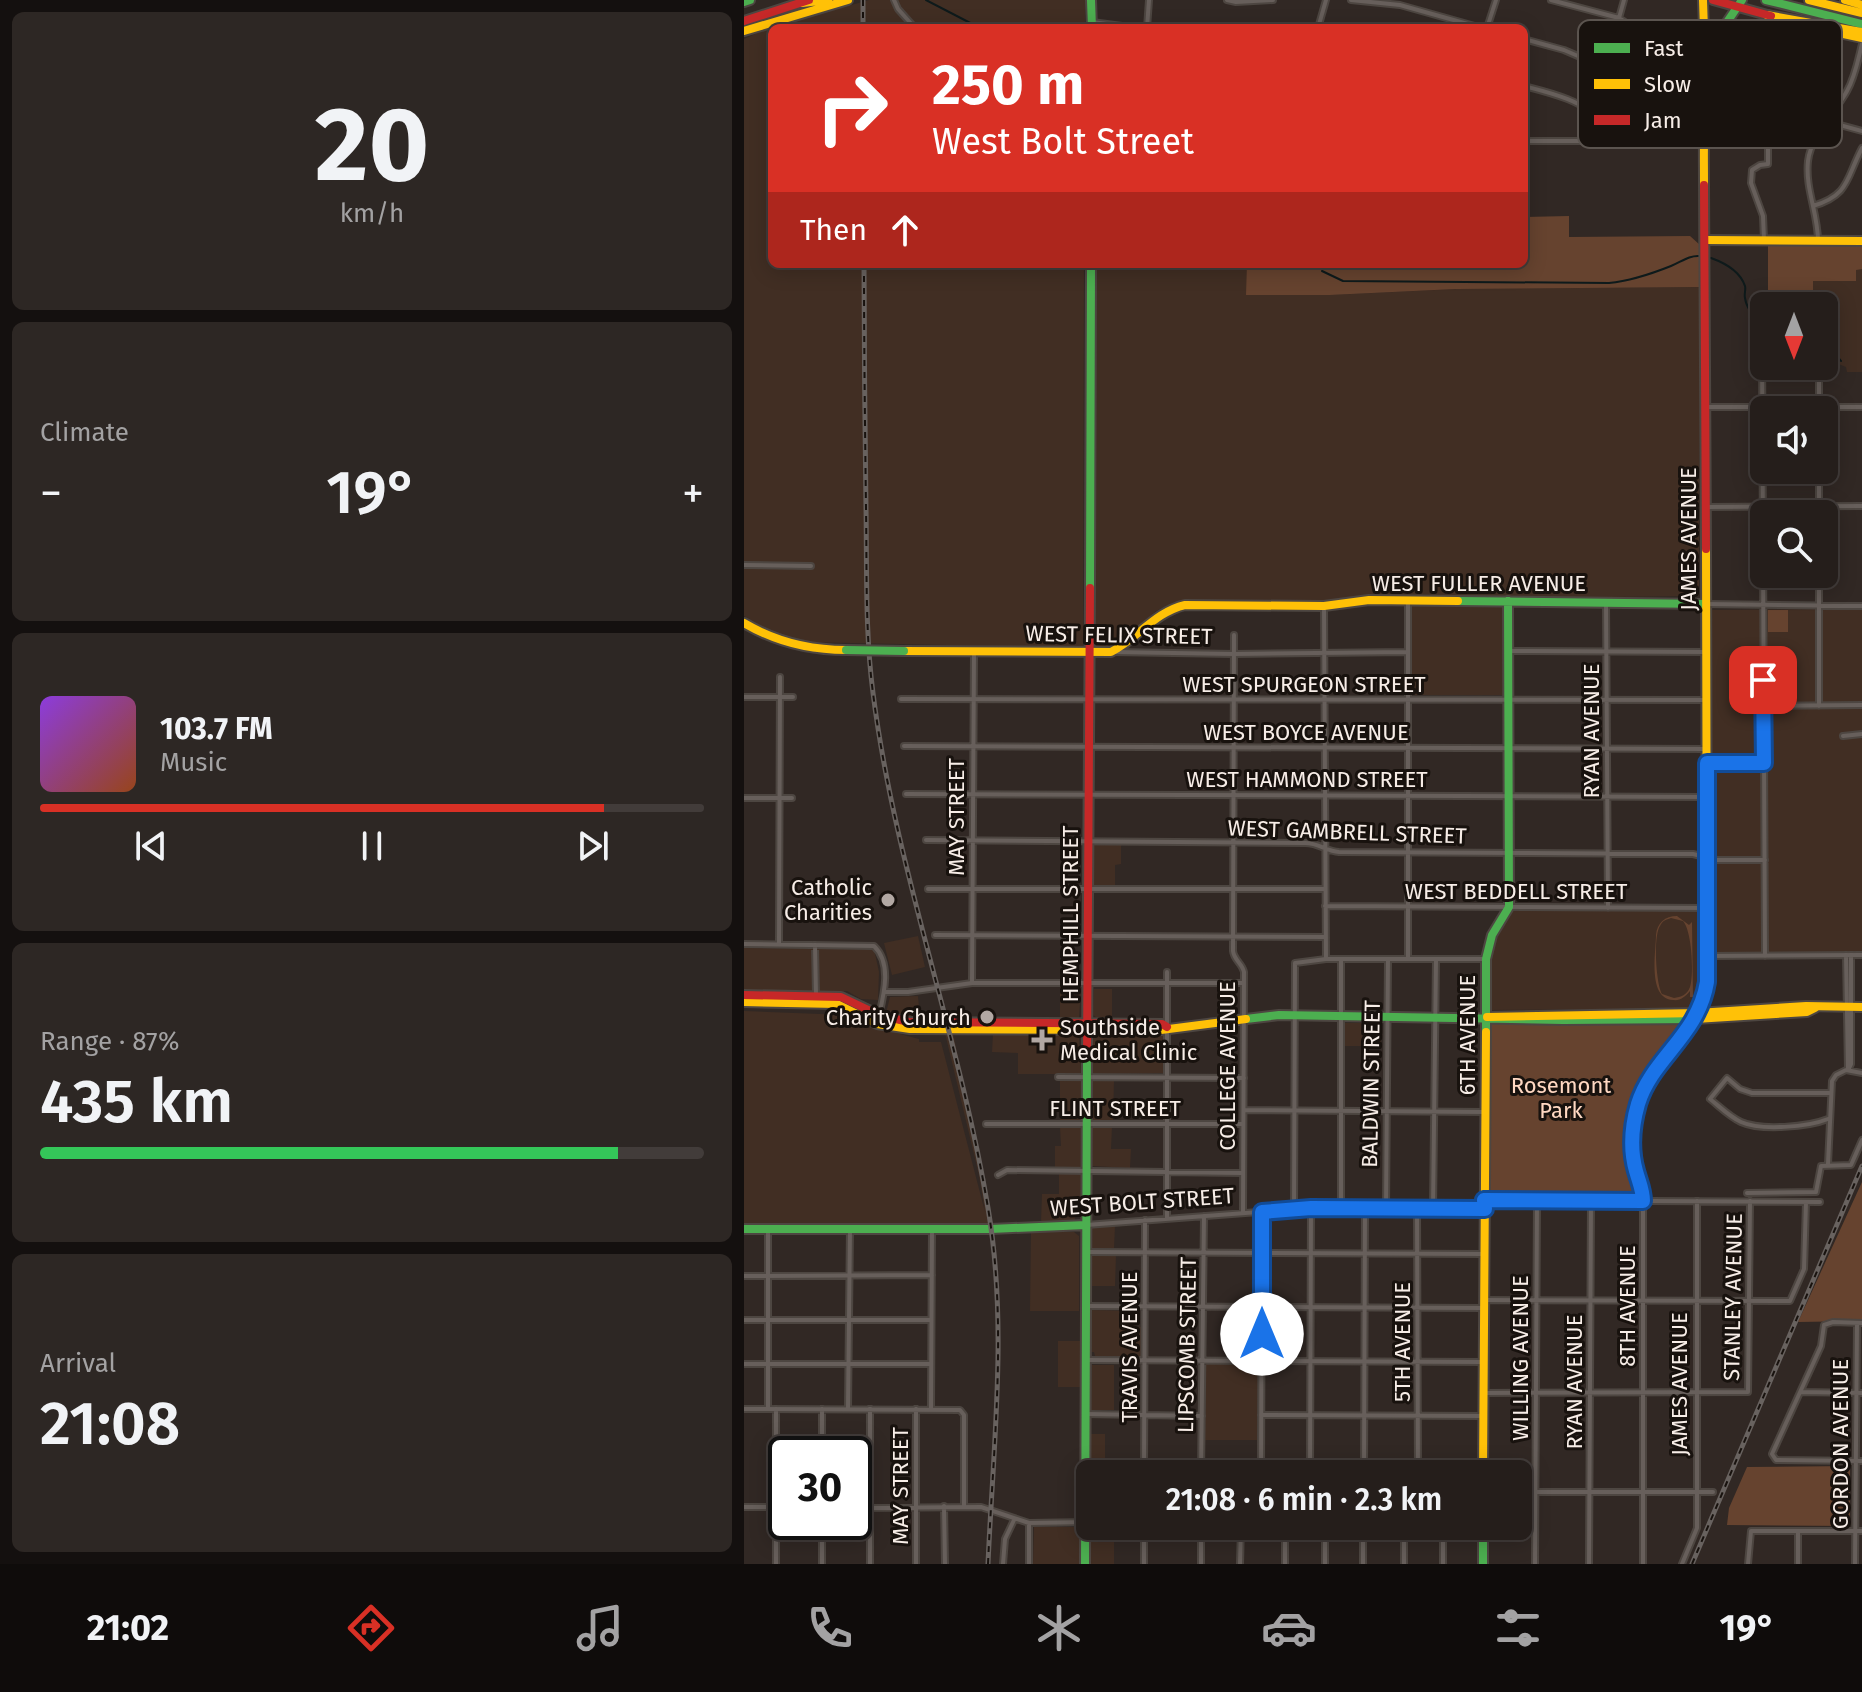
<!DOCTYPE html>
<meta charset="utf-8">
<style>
body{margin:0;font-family:"Fira Sans",sans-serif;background:#2d2724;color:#f1f3f6;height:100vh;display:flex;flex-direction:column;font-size:30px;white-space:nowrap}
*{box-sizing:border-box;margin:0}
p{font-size:26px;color:#a3a2a3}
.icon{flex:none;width:44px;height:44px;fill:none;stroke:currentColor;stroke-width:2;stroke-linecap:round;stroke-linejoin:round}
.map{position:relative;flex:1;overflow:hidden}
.drawer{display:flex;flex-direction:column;gap:12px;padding:12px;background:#14100f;width:744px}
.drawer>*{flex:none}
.hud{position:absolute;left:24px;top:24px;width:760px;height:244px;border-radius:12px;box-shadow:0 4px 20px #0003,0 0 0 2px #423c3a;background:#d93025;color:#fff;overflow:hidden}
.needle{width:52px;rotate:180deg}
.buttons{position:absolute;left:1006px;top:292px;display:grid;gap:16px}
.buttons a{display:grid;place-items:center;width:88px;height:88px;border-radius:12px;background:#251e1b;box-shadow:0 4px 20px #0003,0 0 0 2px #423c3a;font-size:40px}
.speed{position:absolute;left:24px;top:1436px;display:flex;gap:16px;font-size:40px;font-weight:700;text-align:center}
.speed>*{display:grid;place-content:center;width:104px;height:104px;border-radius:50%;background:#251e1b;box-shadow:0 4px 20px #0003,0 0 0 2px #423c3a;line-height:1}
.speed .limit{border:4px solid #111;border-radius:12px;background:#fff;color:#111}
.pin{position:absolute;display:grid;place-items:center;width:68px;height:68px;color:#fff;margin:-34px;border-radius:16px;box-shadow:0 4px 12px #0006}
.me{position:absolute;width:88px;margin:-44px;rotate:0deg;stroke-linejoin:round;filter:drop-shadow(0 0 6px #0008)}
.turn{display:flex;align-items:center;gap:28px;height:168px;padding:0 32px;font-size:36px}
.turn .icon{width:104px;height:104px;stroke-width:2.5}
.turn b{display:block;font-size:56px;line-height:68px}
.then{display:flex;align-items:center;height:76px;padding:0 32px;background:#0003;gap:16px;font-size:30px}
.big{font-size:60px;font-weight:600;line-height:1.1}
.drawer .widget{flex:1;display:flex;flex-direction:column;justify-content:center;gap:12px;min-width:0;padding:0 28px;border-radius:12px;background:#2d2724}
.drawer .dial{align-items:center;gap:0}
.dial b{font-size:104px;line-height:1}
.song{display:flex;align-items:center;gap:24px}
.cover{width:96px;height:96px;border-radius:12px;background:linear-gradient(135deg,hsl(270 70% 55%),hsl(20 70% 35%))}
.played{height:8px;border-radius:4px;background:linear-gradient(90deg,#d93025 85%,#423c3a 85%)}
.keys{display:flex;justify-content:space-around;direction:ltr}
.heat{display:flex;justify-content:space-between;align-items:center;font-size:44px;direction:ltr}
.charge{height:12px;border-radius:6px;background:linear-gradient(90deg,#34c759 87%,#423c3a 0)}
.trip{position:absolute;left:332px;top:1460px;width:456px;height:80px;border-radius:12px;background:#251e1b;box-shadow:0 4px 20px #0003,0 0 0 2px #423c3a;font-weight:600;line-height:80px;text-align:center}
.tab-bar{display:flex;height:128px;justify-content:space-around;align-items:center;background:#0f0c0b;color:#a3a2a3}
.tab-bar .icon{width:56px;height:56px}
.tab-bar .active{color:#d93025}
.tab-bar b{font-size:36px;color:#f1f3f6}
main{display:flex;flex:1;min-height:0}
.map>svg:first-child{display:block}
.built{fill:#412e23}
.green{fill:#66432f;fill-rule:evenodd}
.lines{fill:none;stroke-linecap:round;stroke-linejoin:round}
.stream{stroke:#0e1a1b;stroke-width:2}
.street-casing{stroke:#4d4641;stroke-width:8}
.fast-casing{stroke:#4d4641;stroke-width:12}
.slow-casing{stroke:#4d4641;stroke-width:12}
.jam-casing{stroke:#4d4641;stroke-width:12}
.street{stroke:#675f5b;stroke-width:4}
.fast{stroke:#4caf50;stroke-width:8}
.slow{stroke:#ffc107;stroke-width:8}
.jam{stroke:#c62828;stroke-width:8}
.rail-casing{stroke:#68625f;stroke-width:5}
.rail{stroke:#18120e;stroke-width:2;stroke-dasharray:6;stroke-linecap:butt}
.fast-bridge-casing{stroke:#4d4641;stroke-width:12;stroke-linecap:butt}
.fast-bridge{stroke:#4caf50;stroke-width:8}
.route-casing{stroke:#114b97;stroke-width:20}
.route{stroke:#1a73e8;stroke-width:14}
.poi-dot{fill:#b2a8a3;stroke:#18120e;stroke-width:3}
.labels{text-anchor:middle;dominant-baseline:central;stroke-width:6;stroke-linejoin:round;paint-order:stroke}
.street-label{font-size:22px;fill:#f7ede7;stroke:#18120e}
.poi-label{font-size:22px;fill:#f7ede7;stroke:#18120e;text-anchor:end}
.park-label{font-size:22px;fill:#ffd8c2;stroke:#18120e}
.key{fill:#18120e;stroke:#5b544f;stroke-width:2}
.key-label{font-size:22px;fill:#f7ede7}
</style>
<main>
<section class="drawer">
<div class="widget dial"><b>20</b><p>km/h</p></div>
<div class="widget"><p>Climate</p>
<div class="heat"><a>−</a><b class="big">19°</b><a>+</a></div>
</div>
<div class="widget">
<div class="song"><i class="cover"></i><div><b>103.7 FM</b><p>Music</p></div></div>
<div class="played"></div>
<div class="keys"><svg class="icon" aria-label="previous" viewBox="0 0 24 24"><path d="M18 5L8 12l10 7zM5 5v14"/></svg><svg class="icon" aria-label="pause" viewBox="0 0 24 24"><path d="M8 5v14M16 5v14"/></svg><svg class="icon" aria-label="next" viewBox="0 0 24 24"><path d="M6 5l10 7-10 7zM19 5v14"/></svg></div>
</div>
<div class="widget"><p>Range · 87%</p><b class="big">435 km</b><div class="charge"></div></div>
<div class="widget"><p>Arrival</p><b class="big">21:08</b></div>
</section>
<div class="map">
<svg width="1118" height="1564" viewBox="0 0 1118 1564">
<rect width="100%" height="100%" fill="#312824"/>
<path class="built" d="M125,0H341V28H28V264H340L339,648L58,642L31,634L0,616V39L20,30Z
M352,264H503V295H586L712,289L956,287L955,596L430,602L412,611L379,643L357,650L350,649Z
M1112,269H1118V372H1103L1102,367L1080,358V306H1069V281H1112Z
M667,606H759L760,695H668Z
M1118,609V953L968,952L966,610Z
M350,845H377V864L371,865V886H349Z
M767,911H958V972L955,996L949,1009L745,1010V957L751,935Z
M174,936L181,967L148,975L140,943Z
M0,948L130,949L135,972L134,1000L117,999L103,991H0Z
M316,986L337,987L335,1018H316Z
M350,989H368V1016L365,1017L353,1018L349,1015Z
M174,996L176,1018L142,1013L146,997Z
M0,1011L102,1015L122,1025L175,1039V1042H197L241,1212L235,1175L201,1033H209L249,1226H0Z
M601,1023H637V1046H601Z
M249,1034H335L337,1074H274V1053L248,1052Z
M351,1034H419L420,1073L349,1074V1036Z
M316,1080H337V1121H316Z
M370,1080L369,1121L349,1120V1081Z
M368,1126L367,1149H387L386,1168L348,1166V1127Z
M316,1127H337L338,1167H311V1146H317Z
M315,1174H337V1199H330L331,1220L297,1222L298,1194H315Z
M371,1226L370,1248H348V1228Z
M287,1232H330L335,1236V1311H286Z
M348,1255H372L371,1286H347Z
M347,1310L389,1311L388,1327H399L398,1357L351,1356L350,1352H346Z
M314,1341H336V1387H314Z
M462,1364L514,1365L513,1440H461Z
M348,1365H370V1410H347Z
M346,1434H361V1466L346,1464Z
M370,1526V1564H347V1527Z
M290,1527H335V1564H289Z"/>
<path class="green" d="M825,216V237L946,236L956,245V287L712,289L586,295H502L503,264H780V217Z
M1024,243H1118V269L1112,270V281H1069V306H1024Z
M1024,610H1044V632H1024Z
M933,916L945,925L948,922L949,997H946V991C941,997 936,1001 929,1000C903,998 912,952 912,935C913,923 921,916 933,916ZM927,918L939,921C948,931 950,974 946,987C943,995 937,997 930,998L918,994C912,984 909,936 916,926C919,920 922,920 927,918Z
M941,1021L943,1027C912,1068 878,1107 887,1161C889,1174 893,1186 895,1198L744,1197L746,1023Z
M1118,1182V1321L1054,1322Z
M1106,1466V1526L983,1525L985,1508L1003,1467Z"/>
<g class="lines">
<path class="stream" d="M182,0L236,28
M967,258C981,263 996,271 1001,286C1002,289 1000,294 1001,298C1002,308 1011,318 1017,326H1020
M578,271L599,281L865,283C886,281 907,274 927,266C937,262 945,255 956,256
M1080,350L1090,352L1097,361"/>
<g class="street-casing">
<path id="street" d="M150,0L154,9L171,28
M483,0L492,2L529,0
M607,0L656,5L738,28
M807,0L875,18L894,31L902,47L900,141
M875,18L880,0
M348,22L393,28
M403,28L405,0
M574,28L582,0
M743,28L752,0
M780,39L820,50L878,75L899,78
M780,86C799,91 844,101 852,120C854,126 853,134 854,140
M963,89L1118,131
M1007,100L1037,20
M1047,112L1053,88L1080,30
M780,141H960
M1069,206C1106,195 1102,178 1118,148
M1020,240L1019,216L1007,183L1008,170L1016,165L1024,164V145
M1074,241C1074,213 1061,189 1064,161C1067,135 1091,113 1103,91C1111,77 1114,60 1118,44
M1018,341L1021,956
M961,407H1118
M1075,408V368
M962,507L1118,506
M1075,514V470
M0,565L67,566
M664,602V959
M862,602L864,908
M962,604L1118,606
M580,606L582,959
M490,635L489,951C490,960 498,963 500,972L499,1213
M764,651L962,652
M369,652L490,654L664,652
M0,697H49
M157,699L962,700
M1019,706L1118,705
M1075,706V574
M1099,736L1118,734
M160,746L962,749
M963,763H1020
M162,794L963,797
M0,798H48
M182,840L561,843C575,843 582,851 595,852L949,854L973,860H1021
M184,889H581
M581,906L963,908
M191,935L582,937
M0,944L130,946C150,965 138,1001 133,1024
M35,944L36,677
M71,945L72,995
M1102,955L1104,1070
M963,956L1118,955
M228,983L230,652
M141,992H164L228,983H500
M1104,1070L1107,1064V955
M314,1077L500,1078
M500,1110L741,1112
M1084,1119C1064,1127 1017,1131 997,1122C986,1117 976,1107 966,1099L983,1078L996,1089L1008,1093H1085
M242,1124H499
M1084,1164L1088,1081L1092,1075L1102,1070L1118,1073
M254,1175L263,1170L498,1173
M1003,1193L1072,1192L1077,1166L1107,1165L1118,1140
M740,1200L1076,1202
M597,1209V960
M642,1209L644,959
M673,1209L674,1474
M689,1209L692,960
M550,1210L551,963L582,959H740
M423,1219V972
M342,1225L567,1208L739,1209
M342,1252L740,1254
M0,1276L188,1275
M740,1300L1046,1301L1060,1269L1062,1202
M342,1306L740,1308
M0,1320H187
M1118,1323L1089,1322L1080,1325L1077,1346L1028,1454L1032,1460L1118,1461
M342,1360L740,1362
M0,1364H187
M1057,1392L1118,1393
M740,1393L1004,1392L1006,1201
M0,1409L216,1410L220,1415V1507
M24,1409V1229
M78,1409V1454
M104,1409L106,1228
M172,1409V1564
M187,1409L188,1229
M342,1414L458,1416
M517,1415L739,1416
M342,1469H739
M400,1474L401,1220
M457,1474L460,1216
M517,1474L518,1212
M566,1474L567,1208
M620,1474L621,1209
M774,1492H969
M200,1506L201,1564
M0,1507H42
M110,1508L237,1507L285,1523L346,1522
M78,1522V1564
M285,1523V1564
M581,1526V1564
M660,1526V1564
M32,1564V1409
M126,1564V1409
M259,1564L261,1539L270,1520
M400,1564V1526
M457,1564V1526
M496,1564L497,1526
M541,1564V1526
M619,1564V1526
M699,1564V1526
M791,1564L793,1201
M845,1564L847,1201
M899,1564V1201C898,1182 889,1165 888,1146C886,1087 925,1066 950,1019
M938,1564L953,1528V1201
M1004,1564L1007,1531H1118
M1054,1564V1531
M1111,1564L1113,1323"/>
</g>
<g class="fast-casing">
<path id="fast" d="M347,0L348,28
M1022,0L1118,24
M0,2L6,0
M975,34L998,0
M959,87L960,30
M346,588L347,264
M714,601L962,604
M502,1019L535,1015L819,1020L951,1019
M742,1032V959L748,935L765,907L764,601
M0,1229H247L342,1225
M739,1526V1564
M341,1564L343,1054"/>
</g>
<g class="slow-casing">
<path id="slow" d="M959,0L960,30L969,57
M1065,0L1118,13
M1101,0L1118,5
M58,3L84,0
M1023,15L1118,32
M1081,30L1118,38
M0,31L104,0
M960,185C960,128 957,87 978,32
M961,240L1118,241
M0,623C32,642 65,650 102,650
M160,651L367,652C394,638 411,612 441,605L580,606L625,600L714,601
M0,1002L93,1004L133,1024L166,1029L417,1030L502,1019
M743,1017L953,1013L1062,1006L1118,1007
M950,1019L961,993L963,956L962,549
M951,1019L1063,1012L1071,1008
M739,1474L742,1032"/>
</g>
<g class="jam-casing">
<path id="jam" d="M969,0L1027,16
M0,21L65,0
M960,185L962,549
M0,995L97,997L135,1015L165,1022L418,1024L423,1027
M343,1054L346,588"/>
</g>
<use href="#street" class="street"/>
<use href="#fast" class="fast"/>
<use href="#slow" class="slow"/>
<use href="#jam" class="jam"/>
<g class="rail-casing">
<path id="rail" d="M119,0V28
M120,264C120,345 121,427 122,508C123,570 121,632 129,693C151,868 215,1034 244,1208C264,1325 249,1447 244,1564
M948,1564L1118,1166"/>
</g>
<use href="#rail" class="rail"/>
<g class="fast-bridge-casing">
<path id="fast-bridge" d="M102,650L160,651"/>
</g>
<use href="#fast-bridge" class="fast-bridge"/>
</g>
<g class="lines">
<g class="route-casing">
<path id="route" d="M518,1334V1212L567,1208L741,1209L740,1200L899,1201C899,1190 895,1182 892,1171C886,1150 888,1125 894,1104C908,1058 954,1036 963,982V763H1020L1019,680"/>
</g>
<use href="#route" class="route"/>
</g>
<g class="poi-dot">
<circle cx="144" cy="900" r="8"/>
<circle cx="243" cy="1017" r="8"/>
<path d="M294 1028h8v8h8v8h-8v8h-8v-8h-8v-8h8z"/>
</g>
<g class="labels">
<g class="street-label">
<text transform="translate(944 539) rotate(-90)">JAMES AVENUE</text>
<text x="735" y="583">WEST FULLER AVENUE</text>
<text transform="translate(375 635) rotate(1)">WEST FELIX STREET</text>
<text x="560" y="684">WEST SPURGEON STREET</text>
<text transform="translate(847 731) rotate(-90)">RYAN AVENUE</text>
<text x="562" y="732">WEST BOYCE AVENUE</text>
<text x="563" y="779">WEST HAMMOND STREET</text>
<text transform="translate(212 817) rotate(-90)">MAY STREET</text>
<text transform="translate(603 832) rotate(2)">WEST GAMBRELL STREET</text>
<text x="772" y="891">WEST BEDDELL STREET</text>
<text transform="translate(326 914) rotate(-90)">HEMPHILL STREET</text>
<text transform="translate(723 1035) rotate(-90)">6TH AVENUE</text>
<text transform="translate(483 1066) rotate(-90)">COLLEGE AVENUE</text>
<text transform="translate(627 1084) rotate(-89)">BALDWIN STREET</text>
<text x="371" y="1108">FLINT STREET</text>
<text transform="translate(398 1202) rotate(-4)">WEST BOLT STREET</text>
<text transform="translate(989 1297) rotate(-89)">STANLEY AVENUE</text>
<text transform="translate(883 1306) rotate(-90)">8TH AVENUE</text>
<text transform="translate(658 1342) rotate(-90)">5TH AVENUE</text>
<text transform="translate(443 1345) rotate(-89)">LIPSCOMB STREET</text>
<text transform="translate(385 1347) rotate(-90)">TRAVIS AVENUE</text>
<text transform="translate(776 1358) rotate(-90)">WILLING AVENUE</text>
<text transform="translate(830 1382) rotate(-90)">RYAN AVENUE</text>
<text transform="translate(935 1384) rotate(-90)">JAMES AVENUE</text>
<text transform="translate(1096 1444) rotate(-90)">GORDON AVENUE</text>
<text transform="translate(156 1486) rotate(-90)">MAY STREET</text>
</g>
<g class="poi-label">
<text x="128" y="887">Catholic<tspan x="128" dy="25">Charities</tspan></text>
<text x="227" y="1017">Charity Church</text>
<text x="316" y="1027" text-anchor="start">Southside<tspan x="316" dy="25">Medical Clinic</tspan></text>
</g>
<g class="park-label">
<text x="817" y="1085">Rosemont<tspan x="817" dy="25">Park</tspan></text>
</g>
</g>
<rect x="834" y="20" width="264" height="128" rx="12" class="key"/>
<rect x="850" y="43" width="36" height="10" fill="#4caf50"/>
<rect x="850" y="79" width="36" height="10" fill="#ffc107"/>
<rect x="850" y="115" width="36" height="10" fill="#c62828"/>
<g class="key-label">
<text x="900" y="56">Fast</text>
<text x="900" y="92">Slow</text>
<text x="900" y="128">Jam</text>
</g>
</svg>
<div class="buttons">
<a><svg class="needle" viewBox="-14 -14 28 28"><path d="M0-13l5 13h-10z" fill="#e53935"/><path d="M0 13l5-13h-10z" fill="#a3a2a3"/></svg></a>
<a><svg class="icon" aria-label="sound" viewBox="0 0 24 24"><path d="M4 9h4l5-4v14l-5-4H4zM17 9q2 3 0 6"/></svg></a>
<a><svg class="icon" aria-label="search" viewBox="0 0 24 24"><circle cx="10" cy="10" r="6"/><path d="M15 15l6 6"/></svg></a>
</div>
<div class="speed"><div class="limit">30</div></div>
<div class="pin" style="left:1019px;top:680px;background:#d93025"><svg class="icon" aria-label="arrive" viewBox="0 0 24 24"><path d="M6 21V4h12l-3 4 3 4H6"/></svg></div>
<svg class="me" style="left:518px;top:1334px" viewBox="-20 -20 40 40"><circle r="19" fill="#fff"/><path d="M0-13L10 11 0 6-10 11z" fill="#1a73e8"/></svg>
<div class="trip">21:08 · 6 min · 2.3 km</div>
<div class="hud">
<div class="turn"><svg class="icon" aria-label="right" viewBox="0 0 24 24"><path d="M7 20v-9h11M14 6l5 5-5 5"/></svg><div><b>250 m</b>West Bolt Street</div></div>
<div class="then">Then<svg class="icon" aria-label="ahead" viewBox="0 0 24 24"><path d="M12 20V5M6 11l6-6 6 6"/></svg></div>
</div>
</div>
</main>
<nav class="tab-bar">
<b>21:02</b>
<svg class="icon active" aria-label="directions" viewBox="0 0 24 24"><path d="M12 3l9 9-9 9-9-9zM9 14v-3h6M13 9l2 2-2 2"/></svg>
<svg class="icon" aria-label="music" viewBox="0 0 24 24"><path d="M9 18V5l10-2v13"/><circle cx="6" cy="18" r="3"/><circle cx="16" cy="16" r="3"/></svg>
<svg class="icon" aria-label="phone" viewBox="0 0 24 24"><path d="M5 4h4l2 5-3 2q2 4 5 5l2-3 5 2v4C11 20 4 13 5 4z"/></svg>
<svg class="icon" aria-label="climate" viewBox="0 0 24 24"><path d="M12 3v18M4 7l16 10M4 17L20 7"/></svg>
<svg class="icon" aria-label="car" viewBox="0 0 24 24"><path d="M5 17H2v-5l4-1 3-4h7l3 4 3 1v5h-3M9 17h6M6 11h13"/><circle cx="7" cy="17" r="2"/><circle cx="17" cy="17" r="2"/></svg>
<svg class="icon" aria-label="filters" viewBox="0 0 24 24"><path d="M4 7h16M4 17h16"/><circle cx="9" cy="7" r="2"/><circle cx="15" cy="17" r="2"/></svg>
<b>19°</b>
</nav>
